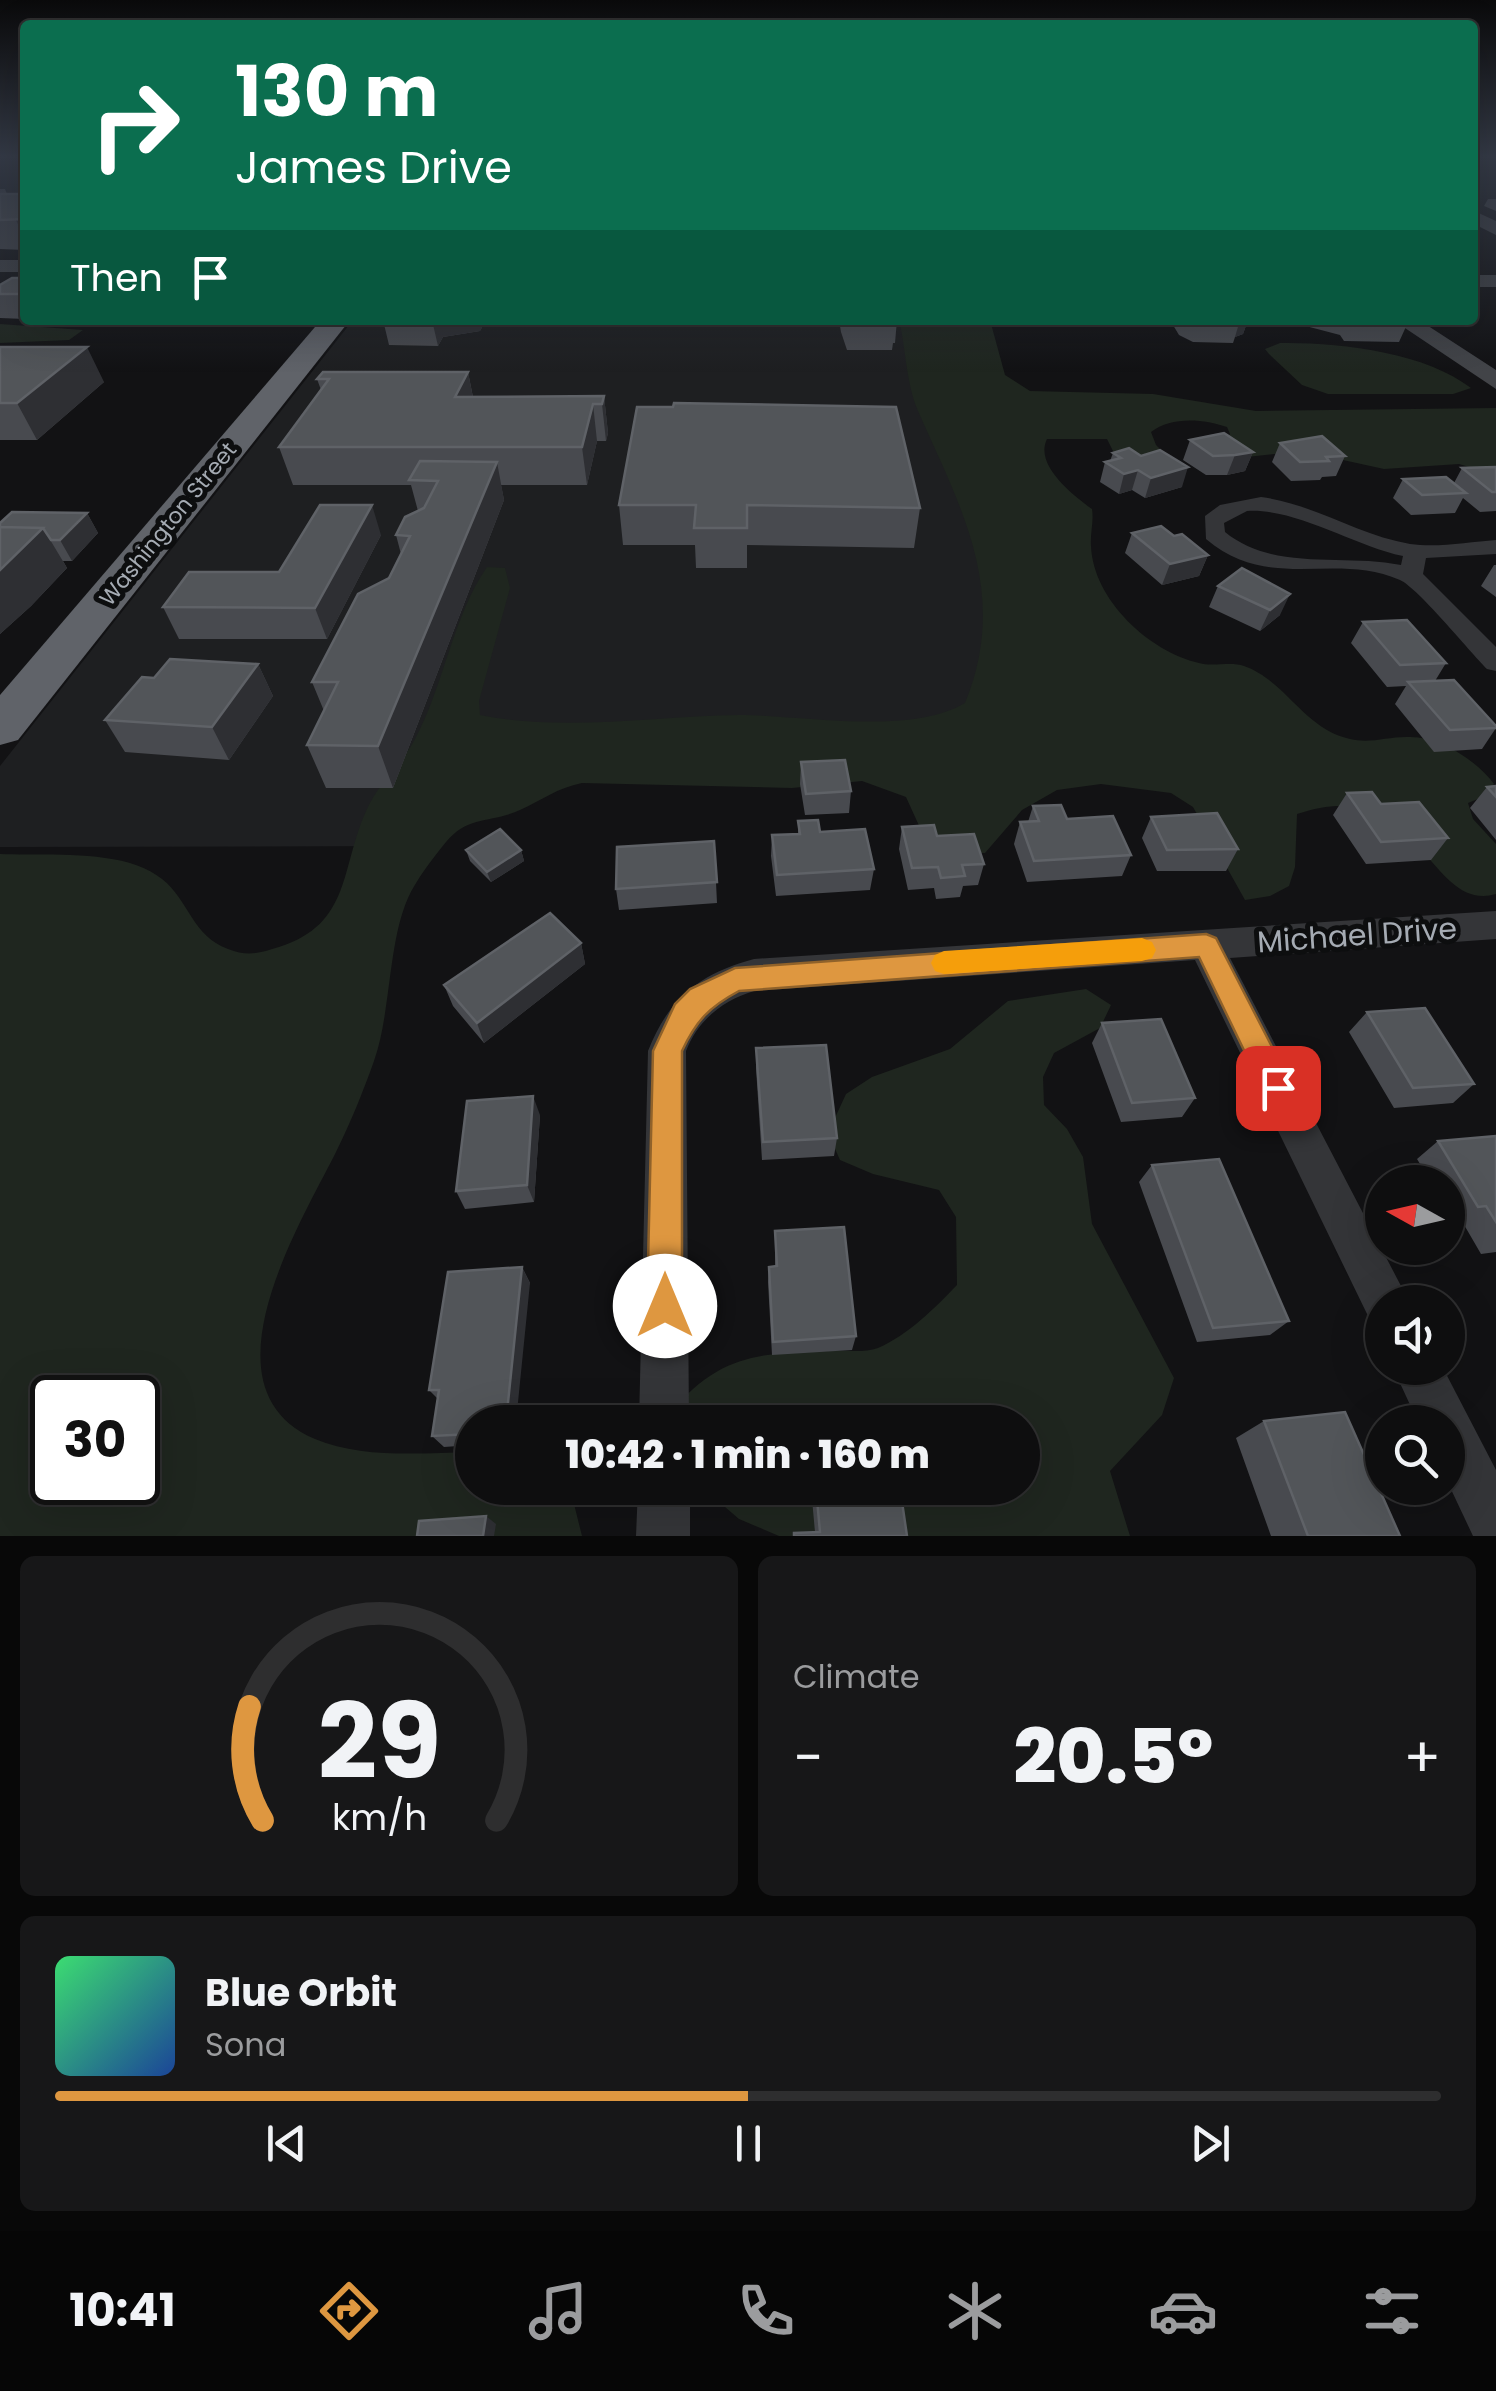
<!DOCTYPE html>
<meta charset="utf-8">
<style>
body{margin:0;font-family:Poppins,sans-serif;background:#171718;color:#f1f3f6;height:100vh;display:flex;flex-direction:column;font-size:38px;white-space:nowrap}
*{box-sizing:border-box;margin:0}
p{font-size:32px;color:#9b9c9e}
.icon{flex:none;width:55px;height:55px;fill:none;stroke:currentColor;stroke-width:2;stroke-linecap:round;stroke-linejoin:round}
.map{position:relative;height:1536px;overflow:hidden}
.details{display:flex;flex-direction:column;gap:20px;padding:20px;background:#080808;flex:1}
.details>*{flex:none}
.guide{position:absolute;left:20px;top:20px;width:1458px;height:305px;border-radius:10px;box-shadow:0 10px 40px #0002,0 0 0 2px #2e2e2f;background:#0b6e4f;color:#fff;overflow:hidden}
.needle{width:65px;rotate:278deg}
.buttons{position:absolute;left:1365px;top:1165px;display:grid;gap:20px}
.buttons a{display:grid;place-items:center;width:100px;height:100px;border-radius:50%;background:#0e0e0f;box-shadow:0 10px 40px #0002,0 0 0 2px #2e2e2f;font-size:50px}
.speed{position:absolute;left:30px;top:1375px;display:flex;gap:20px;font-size:50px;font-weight:700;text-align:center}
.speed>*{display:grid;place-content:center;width:130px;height:130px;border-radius:50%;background:#0e0e0f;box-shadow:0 10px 40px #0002,0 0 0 2px #2e2e2f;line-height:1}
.speed .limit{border:5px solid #111;border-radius:15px;background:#fff;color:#111}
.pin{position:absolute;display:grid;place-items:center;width:85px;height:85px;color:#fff;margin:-42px;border-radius:20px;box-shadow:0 5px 15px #0006}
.me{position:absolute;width:110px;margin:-55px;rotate:0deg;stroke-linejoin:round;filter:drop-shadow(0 0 8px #0008)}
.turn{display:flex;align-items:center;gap:35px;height:210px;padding:0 50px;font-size:45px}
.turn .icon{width:130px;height:130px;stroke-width:2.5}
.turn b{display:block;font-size:70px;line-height:85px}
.then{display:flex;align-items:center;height:95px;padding:0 50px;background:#0003;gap:20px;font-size:38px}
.big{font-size:75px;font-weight:800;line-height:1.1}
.details .tile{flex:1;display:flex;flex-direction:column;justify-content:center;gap:15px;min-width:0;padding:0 35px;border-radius:15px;background:#171718}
.details .dial{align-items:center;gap:0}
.dial svg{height:260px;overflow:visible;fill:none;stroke:#2e2e2f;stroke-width:7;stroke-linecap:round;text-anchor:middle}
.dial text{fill:#f1f3f6;stroke:none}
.song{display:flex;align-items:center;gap:30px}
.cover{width:120px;height:120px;border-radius:15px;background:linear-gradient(135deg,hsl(140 70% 55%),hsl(220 70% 35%))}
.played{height:10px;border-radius:5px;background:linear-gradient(90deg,#de9740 50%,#2e2e2f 50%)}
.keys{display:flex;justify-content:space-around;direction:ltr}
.heat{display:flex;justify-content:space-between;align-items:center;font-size:55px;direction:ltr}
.details .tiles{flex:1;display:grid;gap:20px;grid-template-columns:1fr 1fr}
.tile:last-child{grid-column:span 2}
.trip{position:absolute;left:455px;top:1405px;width:585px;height:100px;border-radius:50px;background:#0e0e0f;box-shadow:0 10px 40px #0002,0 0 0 2px #2e2e2f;font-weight:800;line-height:100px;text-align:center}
.menu{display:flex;height:160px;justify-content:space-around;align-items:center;background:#060606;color:#9b9c9e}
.menu .icon{width:70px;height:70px}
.menu .active{color:#de9740}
.menu b{font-size:45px;color:#f1f3f6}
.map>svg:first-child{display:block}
.built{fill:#1e1f21}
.green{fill:#1f261f;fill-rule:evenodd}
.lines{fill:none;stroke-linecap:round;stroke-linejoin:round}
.street{fill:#343538;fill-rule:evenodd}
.secondary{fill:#424448;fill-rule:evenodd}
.highway{fill:#606369;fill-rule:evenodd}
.wall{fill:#484a4f}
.shaded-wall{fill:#2e2f33}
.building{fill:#525559;stroke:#5f6267;stroke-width:2.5}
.route{fill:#de9740;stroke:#90622a;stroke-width:2.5}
.slow{fill:#f59e0b}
.labels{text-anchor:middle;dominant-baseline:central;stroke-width:10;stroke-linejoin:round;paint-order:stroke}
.far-street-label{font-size:22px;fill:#a5abb3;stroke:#0d0e0f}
.near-street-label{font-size:30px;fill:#a5abb3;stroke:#0d0e0f}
</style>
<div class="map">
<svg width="1496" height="1536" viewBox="0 0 1496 1536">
<rect width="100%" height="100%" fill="#121214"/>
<path class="built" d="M353,320H919L1052,756L432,757L410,846L0,847V766Z"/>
<path class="green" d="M899,320H990L1005,375L1030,391L1153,394L1256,411L1496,408V475L1459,464L1384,469L1302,451L1247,457L1221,445L1230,434L1227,427C1204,419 1171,416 1151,432L1156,445L1171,460L1117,459L1107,439H1047C1034,465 1073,495 1092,509C1094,522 1090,533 1091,546C1093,600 1150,652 1199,663C1213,667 1231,661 1244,666C1285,680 1305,730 1350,739C1371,744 1389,736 1410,737C1441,737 1477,761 1494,784L1485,796L1468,803L1473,819L1496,844V894C1428,914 1421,771 1297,814L1295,867L1289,886L1270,896L1245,900L1193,807L1171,793L1101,784L1057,790L1022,810L985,853L931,852L906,797L862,781L792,788L582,783C557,788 542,800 520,810C492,823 468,815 446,842C433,858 416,880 408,898C388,943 391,1013 374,1061C363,1092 350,1124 336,1152C300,1224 198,1389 315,1439C362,1459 423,1453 472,1452V1488H570L582,1536H0V854C46,856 125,848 162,879C189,900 192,936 228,949C248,957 260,953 279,947C352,924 340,867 367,809C378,784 401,765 414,741C444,686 452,618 487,567L505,568L510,588L479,701L480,715C564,732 654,716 739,715C803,715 910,736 965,703C1010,593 961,508 918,411C906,383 906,349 899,320ZM52,1398H138V1482H52Z
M0,324L83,330L69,340L0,343Z
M1280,343C1338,342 1425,352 1471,388L1453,394H1328L1302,385L1269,354L1265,349Z
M1086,989L1111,1005L1100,1028L1054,1053L1043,1077L1044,1105L1067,1129L1083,1157L1092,1224L1174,1378L1162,1415L1110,1471L1130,1536H779L739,1519L703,1488H1022V1422H674L671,1412C720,1354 759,1353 831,1351C845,1350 865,1353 878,1348C908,1335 935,1308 957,1285L956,1217L939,1190L873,1174L840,1160L828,1133L846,1094L872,1077L950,1049L1008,1001Z"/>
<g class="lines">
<path class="street" d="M1261,497C1314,504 1358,535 1410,544C1437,548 1469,542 1496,540V554L1426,558L1423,574L1496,647V671L1487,669C1469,651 1418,588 1400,580C1334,551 1270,593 1206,539L1205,516L1220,505ZM1247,511C1297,508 1352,545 1403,556L1401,565C1343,553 1274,572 1225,532L1224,523Z
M1496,911V939L1230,958L1401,1286L1408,1302H1382V1324L1369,1318L1195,960L754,991C723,1000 698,1020 686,1051L689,1422H639L648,1051C669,998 699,974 754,959Z
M1393,1368H1443L1496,1470V1536H1473L1448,1483V1422H1418Z
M638,1488H690V1536H636Z"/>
<path class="secondary" d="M1472,210L1496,221V235L1472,223Z
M0,260H25V272H0Z
M1472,275H1496V287H1472Z
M1393,320H1419L1496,370V389Z"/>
<path class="highway" d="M321,320H350L18,740L0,745V695Z"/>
</g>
<path class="wall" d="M0,189H5L7,194H25V250L0,249Z
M1488,199H1496V211L1484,206Z
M25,278V319L0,318V285Z
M383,320H486L480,331L443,337L438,346L389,345Z
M839,320H897L895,343H893L892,350H847L841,332Z
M1170,320H1248L1243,334L1235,337L1233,343L1193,342L1179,335Z
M1283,320H1409L1399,342L1344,341L1340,335Z
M0,347L104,382L37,440H0Z
M468,372L473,397L604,396L608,433L606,441H597L587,485H501L504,500L393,788H326L307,745L324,711L312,682L389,578L401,554L396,535L418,511L411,485H293L279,447L321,390L317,379Z
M637,407L920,508L914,548L747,545V568H696L695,545H623L619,505Z
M1190,440L1253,452L1245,471L1227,475H1206L1183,460Z
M1280,443L1345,456L1336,476L1322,477L1320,480L1291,481L1272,462Z
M1113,453L1182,487L1145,498L1132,490L1119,494L1100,482L1105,462L1110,461Z
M1496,467V511L1480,512L1463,498L1455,513L1411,515L1393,498L1403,479L1454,483L1462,468Z
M87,513L98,533L72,561H63L67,568L31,606L0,634V523Z
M1132,533L1174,536L1208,555L1199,576L1162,585L1125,553Z
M381,535L327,639H179L163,607L279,572Z
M1494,565H1496V597L1481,586Z
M1218,586L1280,615L1260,631L1209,607Z
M1363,622L1446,663L1435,681L1496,728L1482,749L1434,752L1395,704L1406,686L1387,687L1351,643Z
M258,664L273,696L229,760L125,752L105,720L154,678Z
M801,762L851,791L849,813L805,815L800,784Z
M1496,786V840L1470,808L1487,787Z
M1347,793L1381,804L1448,838L1431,860L1366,864L1333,815Z
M1033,806L1067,819L1131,855L1122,876L1027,882L1014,844L1020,822H1028Z
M1151,817L1238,849L1226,871H1157L1142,838Z
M798,821L820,832L874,869L870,890L776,896L771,856L772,835L798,834Z
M902,827L937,836L984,864L978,885L963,886L960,897L936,899L934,888L908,890L899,849Z
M714,841L717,903L619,910L616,889Z
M466,850H521L524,861L491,882L470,861Z
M581,943L585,964L484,1043L453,1006L444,985Z
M1367,1012L1474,1084L1453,1103L1394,1108L1349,1032Z
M1102,1023L1195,1098L1182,1117L1121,1122L1092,1043Z
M756,1048L837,1138L834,1156L762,1160L756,1068Z
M540,1115L534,1202L465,1209L456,1191Z
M1496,1136V1252L1481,1254L1463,1223L1455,1224L1448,1212V1182H1431L1417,1159L1438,1141Z
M1152,1165L1289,1321L1270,1335L1197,1342L1139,1182Z
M775,1231L856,1336L852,1350L772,1355L768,1282L769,1267L775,1266Z
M522,1267L530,1283L472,1422V1445L444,1447L432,1436L438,1399L429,1390Z
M1264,1421L1400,1536H1271L1236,1438Z
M811,1488H900L907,1536H793L794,1533L815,1532Z"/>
<path class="shaded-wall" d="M25,219V240L16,220Z
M432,320H486L480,331L443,337L438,346Z
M1240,320H1248L1243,334L1235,337Z
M87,347L104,382L37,440L17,403Z
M468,372L475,408L455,397Z
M604,396L608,433L606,441L602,404Z
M593,404L597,441L587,485L582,447Z
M1253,452L1245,471L1227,475L1235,455Z
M497,462L504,500L393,788L378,746Z
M1188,467L1182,487L1145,498L1151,478Z
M1138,470L1132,490L1119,494L1124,474Z
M372,505L381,535L327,639L315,608Z
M87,513L98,533L72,561L60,540Z
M43,528L67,568L31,606L0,634V570Z
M1208,555L1199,576L1162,585L1170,564Z
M1290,594L1280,615L1260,631L1270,610Z
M258,664L273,696L229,760L212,727Z
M521,850L524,861L491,882L487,872Z
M581,943L585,964L484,1043L477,1023Z
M533,1096L540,1115L534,1202L527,1185Z
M522,1267L530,1283L516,1422H506Z
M486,1516L496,1524L494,1536H483Z"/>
<path class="building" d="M0,194H25V219L0,220Z
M12,278H25V294H0V285Z
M848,320H894L895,324H849Z
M0,347H87L17,403H0Z
M323,372H468L455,397L604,396L602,404H593L582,447H279L329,379H317Z
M674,403L896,407L920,508L747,505V528H694L696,505H619L637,407H673Z
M1224,433L1253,452L1235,455L1213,456L1190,440Z
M1322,436L1345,456L1326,457L1329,461L1300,462L1280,443Z
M1129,448L1141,456L1160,450L1188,467L1151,478L1138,470L1124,474L1105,462L1121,458L1113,453Z
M420,461L497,462L378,746L307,745L338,682H312L358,594L389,578L410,536L396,535L405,517L424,508L438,481L409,480Z
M1496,467V492H1492L1462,468Z
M1446,477L1466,493L1422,495L1403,479Z
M320,505H372L315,608L163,607L189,572H279Z
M12,512L87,513L60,540H51L43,528L0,527V523Z
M1161,526L1174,536L1182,534L1208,555L1170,564L1132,533Z
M0,527L43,528L0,570Z
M1242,568L1290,594L1270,610L1218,586Z
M1407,620L1446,663L1400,665L1363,622Z
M170,659L258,664L212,727L105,720L142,677L154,678Z
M1454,680L1496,726V728L1450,730L1408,682Z
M845,760L851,791L806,794L801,762Z
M1496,786V797L1487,787Z
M1372,792L1381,804L1419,802L1448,838L1381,842L1347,793Z
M1061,805L1067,819L1113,816L1131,855L1034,861L1020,822L1039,821L1033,806Z
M1217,813L1238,849L1167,850L1151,817Z
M818,820L820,832L865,829L874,869L777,875L772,835L800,834L798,821Z
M934,825L937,836L974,834L984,864L962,865L965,876L941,878L938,867L912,868L902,827Z
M500,829L521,850L487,872L466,850Z
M714,841L717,882L616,889L617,847Z
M550,913L581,943L477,1023L444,985Z
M1425,1008L1474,1084L1413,1088L1367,1012Z
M1161,1019L1195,1098L1132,1103L1102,1023Z
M826,1045L837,1138L763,1142L756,1048Z
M533,1096L527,1185L456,1191L467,1101Z
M1496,1136V1222L1486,1206L1478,1207L1438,1141Z
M1219,1159L1289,1321L1213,1328L1152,1165Z
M844,1227L856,1336L773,1342L769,1267L777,1266L775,1231Z
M522,1267L506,1422H472V1434L432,1436L439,1390H429L448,1272Z
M889,1406L891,1422H832L830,1410Z
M1345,1412L1400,1536H1308L1264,1421Z
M816,1488H900L907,1536H794V1533L820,1532Z
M486,1516L483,1536H417L419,1521Z"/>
<linearGradient id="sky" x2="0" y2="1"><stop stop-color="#0a0a0b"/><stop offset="0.42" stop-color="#333945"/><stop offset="1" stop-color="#333945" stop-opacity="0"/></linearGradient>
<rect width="1496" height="373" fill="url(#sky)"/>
<path class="route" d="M1206,934L1216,938L1288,1078L1293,1088L1288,1098L1278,1103L1267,1098L1199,957L739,991C709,1007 696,1021 682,1051V1306L677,1319L665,1324L652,1319L647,1306L653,1051L675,1004L690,989L735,968Z"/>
<path class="slow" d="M1142,938L1152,942L1156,950L1152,958L1142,961L944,974L935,971L931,963L935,955L944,951Z"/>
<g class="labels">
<g class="far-street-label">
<text transform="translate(168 524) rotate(-51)">Washington Street</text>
</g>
<g class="near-street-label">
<text transform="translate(1357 935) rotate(-4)">Michael Drive</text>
</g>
</g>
</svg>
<div class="buttons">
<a><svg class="needle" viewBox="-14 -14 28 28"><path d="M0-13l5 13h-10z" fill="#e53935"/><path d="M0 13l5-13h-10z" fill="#9b9c9e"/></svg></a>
<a><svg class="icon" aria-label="sound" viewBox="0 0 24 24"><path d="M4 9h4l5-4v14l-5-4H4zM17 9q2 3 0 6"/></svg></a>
<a><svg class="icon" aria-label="search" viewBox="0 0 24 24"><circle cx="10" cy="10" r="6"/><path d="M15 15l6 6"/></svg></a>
</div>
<div class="speed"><div class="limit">30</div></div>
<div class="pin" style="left:1278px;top:1088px;background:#d93025"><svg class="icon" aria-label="arrive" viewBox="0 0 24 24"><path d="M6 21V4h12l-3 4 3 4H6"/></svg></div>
<svg class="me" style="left:665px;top:1306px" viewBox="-20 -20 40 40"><circle r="19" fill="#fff"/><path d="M0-13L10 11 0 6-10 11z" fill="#de9740"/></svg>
<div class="trip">10:42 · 1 min · 160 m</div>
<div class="guide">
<div class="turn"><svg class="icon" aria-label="right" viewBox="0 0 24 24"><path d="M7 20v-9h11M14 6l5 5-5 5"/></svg><div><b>130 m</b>James Drive</div></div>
<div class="then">Then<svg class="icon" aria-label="arrive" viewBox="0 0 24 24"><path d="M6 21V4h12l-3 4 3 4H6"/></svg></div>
</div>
</div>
<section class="details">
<div class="tiles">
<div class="tile dial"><svg viewBox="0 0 100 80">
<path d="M14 69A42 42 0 1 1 86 69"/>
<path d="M14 69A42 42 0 0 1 10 34" stroke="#de9740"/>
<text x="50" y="56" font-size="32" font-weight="700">29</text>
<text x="50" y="72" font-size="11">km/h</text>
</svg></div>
<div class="tile"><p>Climate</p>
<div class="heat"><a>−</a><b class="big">20.5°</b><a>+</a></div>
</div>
<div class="tile">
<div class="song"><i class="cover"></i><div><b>Blue Orbit</b><p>Sona</p></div></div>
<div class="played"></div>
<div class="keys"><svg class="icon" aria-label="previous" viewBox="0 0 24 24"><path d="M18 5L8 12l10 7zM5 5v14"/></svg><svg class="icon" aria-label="pause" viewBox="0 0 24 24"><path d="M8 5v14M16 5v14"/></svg><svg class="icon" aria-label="next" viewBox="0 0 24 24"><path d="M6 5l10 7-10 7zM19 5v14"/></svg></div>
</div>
</div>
</section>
<nav class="menu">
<b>10:41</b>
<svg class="icon active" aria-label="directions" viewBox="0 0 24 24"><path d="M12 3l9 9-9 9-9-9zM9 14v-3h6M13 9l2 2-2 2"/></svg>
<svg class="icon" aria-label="music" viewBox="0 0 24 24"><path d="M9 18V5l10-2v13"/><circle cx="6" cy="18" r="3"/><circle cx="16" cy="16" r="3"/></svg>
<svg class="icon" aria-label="phone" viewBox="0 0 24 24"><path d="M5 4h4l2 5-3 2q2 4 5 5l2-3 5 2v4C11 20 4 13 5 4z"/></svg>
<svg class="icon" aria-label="climate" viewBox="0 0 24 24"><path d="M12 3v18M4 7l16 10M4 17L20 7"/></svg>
<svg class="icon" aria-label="car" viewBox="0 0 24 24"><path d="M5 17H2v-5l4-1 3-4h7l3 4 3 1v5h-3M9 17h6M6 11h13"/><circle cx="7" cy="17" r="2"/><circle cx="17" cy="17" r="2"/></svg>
<svg class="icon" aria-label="filters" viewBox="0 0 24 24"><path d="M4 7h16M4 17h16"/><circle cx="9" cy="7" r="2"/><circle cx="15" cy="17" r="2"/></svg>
</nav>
